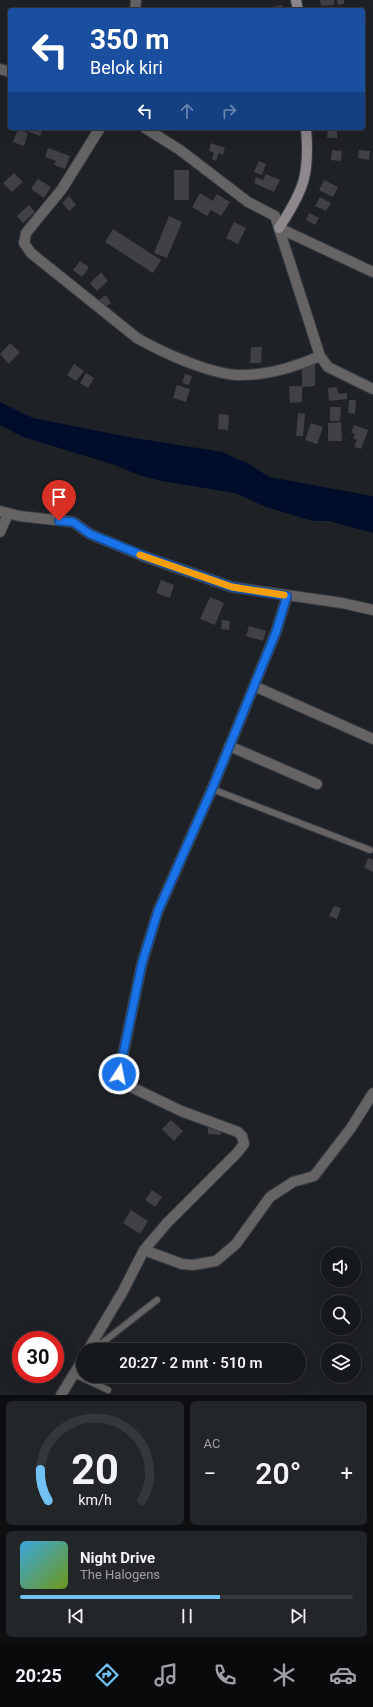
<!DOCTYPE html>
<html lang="id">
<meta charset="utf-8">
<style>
body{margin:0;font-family:Roboto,sans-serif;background:#232629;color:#f1f3f6;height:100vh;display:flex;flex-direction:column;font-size:15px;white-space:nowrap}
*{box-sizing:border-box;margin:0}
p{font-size:13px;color:#9ea0a3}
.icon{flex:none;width:22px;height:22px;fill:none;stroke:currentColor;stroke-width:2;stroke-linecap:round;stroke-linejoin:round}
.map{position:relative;height:1395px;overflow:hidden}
.side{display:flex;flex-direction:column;gap:6px;padding:6px;background:#0c0e0f;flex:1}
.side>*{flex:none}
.top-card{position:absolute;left:8px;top:8px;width:357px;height:122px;border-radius:4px;box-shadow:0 4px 16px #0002,0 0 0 1px #35383b;background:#1a4fa0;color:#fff;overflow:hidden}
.buttons{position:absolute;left:321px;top:1247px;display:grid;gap:8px}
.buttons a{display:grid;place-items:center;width:40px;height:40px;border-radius:50%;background:#16191c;box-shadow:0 4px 16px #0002,0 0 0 1px #35383b;font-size:20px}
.speed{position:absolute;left:12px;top:1331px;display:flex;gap:8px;font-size:20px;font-weight:700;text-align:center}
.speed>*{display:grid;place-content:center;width:52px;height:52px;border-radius:50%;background:#16191c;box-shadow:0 4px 16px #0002,0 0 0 1px #35383b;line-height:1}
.speed .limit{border:6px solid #d22;background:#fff;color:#111}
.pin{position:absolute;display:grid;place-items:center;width:34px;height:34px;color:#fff;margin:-41px -17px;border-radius:50% 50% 50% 0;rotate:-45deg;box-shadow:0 0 4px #0007}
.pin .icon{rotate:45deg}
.me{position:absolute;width:44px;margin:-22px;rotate:11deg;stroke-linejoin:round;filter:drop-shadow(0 0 3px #0008)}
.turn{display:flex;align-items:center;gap:14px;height:84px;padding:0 16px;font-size:18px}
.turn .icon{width:52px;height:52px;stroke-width:2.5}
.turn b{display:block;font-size:28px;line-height:34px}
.lanes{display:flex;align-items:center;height:38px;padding:0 16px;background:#0003;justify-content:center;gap:20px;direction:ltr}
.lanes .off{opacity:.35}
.big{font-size:30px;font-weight:600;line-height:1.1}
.side .widget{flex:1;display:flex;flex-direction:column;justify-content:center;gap:6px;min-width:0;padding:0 14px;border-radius:6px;background:#232629}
.side .dial{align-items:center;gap:0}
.dial svg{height:104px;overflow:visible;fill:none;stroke:#35383b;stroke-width:7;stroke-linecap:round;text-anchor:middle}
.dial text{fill:#f1f3f6;stroke:none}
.song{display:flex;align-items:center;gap:12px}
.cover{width:48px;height:48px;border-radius:6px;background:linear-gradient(135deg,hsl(200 70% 55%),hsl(80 70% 35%))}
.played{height:4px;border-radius:2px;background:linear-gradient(90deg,#71c1f5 60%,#35383b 60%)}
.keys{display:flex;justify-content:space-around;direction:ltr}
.heat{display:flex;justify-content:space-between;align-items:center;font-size:22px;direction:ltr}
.side .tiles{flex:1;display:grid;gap:6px;grid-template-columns:1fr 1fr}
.widget:last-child{grid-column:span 2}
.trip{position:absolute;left:76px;top:1343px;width:230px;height:40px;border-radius:20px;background:#16191c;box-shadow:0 4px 16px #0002,0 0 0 1px #35383b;font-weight:600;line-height:40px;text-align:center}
.dock{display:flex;height:64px;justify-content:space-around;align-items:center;background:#090a0b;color:#9ea0a3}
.dock .icon{width:28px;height:28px}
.dock .selected{color:#71c1f5}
.dock b{font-size:18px;color:#f1f3f6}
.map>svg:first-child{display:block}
.water{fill:#000d2a}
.building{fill:#404045}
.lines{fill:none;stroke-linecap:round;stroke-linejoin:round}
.lane-casing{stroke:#393c40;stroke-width:8}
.street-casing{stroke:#393c40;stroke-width:12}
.secondary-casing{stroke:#393c40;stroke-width:12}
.lane{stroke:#656364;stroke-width:6}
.street{stroke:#656364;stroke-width:10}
.secondary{stroke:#8c888b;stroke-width:10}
.route-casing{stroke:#114b97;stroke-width:10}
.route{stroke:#1a73e8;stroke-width:7}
.slow{stroke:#f59e0b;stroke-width:7}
</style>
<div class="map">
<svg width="373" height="1395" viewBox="0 0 373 1395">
<rect width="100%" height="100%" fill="#1e2125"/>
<path class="water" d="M0,402L33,418L128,437L222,452L249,464L269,477L372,496L373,497V533L329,521H313L266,507L235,493L161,481L139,475L112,464L23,437L0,425Z"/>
<path class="building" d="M320,0H334V5L321,6Z
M337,0H344V4L338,5Z
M282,5L283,10H266V8Z
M28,128H43L40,136L27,131Z
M328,128H337V138H327Z
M18,129L28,133L24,146L13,142Z
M211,143L225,148L223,155L219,153L216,161L212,159L214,153L209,151Z
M48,148L70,156L65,169L54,165L56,161L45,157Z
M332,150L342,151L341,161L331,160Z
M359,150L370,151L369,160L358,158Z
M259,161L266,164L262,175L254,172Z
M174,170H189V200H174Z
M14,173L23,182L12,192L3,183Z
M266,174L280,180L274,192L254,183L256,177L263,180Z
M38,179L51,187L44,198L31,189Z
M324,180L338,187L333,197L319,190Z
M200,193L213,201L217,194L230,202L221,216L211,210L207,216L192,207Z
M69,196L76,205L69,211L62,203Z
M320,197L331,203L326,211L315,206Z
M29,205L35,212L23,223L17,216Z
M309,213L319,218L315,225L306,220Z
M169,216L182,222L167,258L154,253Z
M234,222L246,228L238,244L226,238Z
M113,229L161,260L153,273L105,242Z
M80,261L89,267L82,277L73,270Z
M101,272L108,281L97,291L90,283Z
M106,295L111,303L102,309L96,302Z
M10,343L20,352L9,364L0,354Z
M251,347H262L261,363H250Z
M74,364L84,371L76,381L67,375Z
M302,365H315V386L302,387Z
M86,373L94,378L88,388L80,383Z
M185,374L192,376L189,385L182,383Z
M177,385L190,389L186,402L173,398Z
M289,386H302V402L290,403Z
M337,387L338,394L347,393V399L329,401L328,388Z
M349,400H356L355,414L348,413Z
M330,407H341L340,421H330Z
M298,413L305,414L303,436H296Z
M219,414L229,415L228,430L218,429Z
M341,422L342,441H328V423Z
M311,423L323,427L317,444L305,440Z
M354,425L368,430L361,449L354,447L357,440L353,438L355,434L351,433Z
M161,580L174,585L170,598L156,593Z
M210,597L224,603L215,625L200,619Z
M222,620L230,621L229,630L221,629Z
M249,626L266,631L263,641L246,636Z
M368,858L373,860V872L364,868Z
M334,906L341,908L337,919L329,916Z
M171,1120L183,1131L174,1141L162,1129Z
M208,1127L221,1128V1135L208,1134Z
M152,1190L162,1197L155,1207L145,1200Z
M131,1210L148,1221L140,1234L123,1223Z"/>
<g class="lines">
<g class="lane-casing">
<path id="lane" d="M212,789L370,850
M93,1350L157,1300
M74,1374L108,1390"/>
</g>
<g class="street-casing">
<path id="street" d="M135,10L136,0
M0,69L10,72
M100,128L62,189L26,233L24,243L31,253L137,338C163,353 208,373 237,375C264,376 295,367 320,356
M145,128L180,150L248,202L275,216L320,356L328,367L373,389
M279,228L373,272
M0,511L19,516L73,522L90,534L143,556L232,587L342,603L373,610
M0,532L8,514
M254,686L373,739
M229,746L317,784
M144,1250L182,1264L193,1265L216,1261L236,1244L270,1197L293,1182L314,1176L351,1128L373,1093
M88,1350L123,1291L144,1250L167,1223L237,1153L244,1144L242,1136L238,1132L181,1111L123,1083L119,1078V1074L142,963L158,911L212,789L276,632L287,596
M61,1395L83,1359"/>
</g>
<g class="secondary-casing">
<path id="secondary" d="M296,0L298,10
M279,228C304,190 310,174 306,128"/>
</g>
<use href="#lane" class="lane"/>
<use href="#street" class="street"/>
<use href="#secondary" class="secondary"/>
</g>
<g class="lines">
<g class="route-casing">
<path id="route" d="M59,521L73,522L90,534L144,556L232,587L287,596L276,632L212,789L158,911L142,963L119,1074"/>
</g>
<use href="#route" class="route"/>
<path class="slow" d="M140,555L232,587L284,595"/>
</g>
</svg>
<div class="buttons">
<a><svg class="icon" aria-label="sound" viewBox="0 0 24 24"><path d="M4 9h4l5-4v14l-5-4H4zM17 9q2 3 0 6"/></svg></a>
<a><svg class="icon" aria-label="search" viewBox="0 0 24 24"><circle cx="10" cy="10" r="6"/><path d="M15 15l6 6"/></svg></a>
<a><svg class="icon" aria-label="layers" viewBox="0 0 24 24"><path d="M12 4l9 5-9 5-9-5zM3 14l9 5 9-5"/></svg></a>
</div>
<div class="speed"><div class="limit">30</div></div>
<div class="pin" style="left:59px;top:521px;background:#d93025"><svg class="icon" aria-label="arrive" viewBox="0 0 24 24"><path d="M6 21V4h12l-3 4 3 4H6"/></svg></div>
<svg class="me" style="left:119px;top:1074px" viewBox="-20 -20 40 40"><circle r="17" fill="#1a73e8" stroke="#fff" stroke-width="3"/><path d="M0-11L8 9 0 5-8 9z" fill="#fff"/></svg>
<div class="trip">20:27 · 2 mnt · 510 m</div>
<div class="top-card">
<div class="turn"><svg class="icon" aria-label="left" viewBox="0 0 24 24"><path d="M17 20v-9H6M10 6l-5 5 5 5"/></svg><div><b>350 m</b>Belok kiri</div></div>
<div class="lanes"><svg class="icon" aria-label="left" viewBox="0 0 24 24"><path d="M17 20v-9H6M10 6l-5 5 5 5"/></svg><svg class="icon off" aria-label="ahead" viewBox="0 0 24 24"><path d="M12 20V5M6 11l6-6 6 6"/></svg><svg class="icon off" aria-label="right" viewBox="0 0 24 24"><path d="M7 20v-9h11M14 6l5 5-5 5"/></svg></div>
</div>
</div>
<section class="side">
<div class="tiles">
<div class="widget dial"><svg viewBox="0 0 100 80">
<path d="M14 69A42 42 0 1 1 86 69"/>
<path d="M14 69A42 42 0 0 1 8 45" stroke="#71c1f5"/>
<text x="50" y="56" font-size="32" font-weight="700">20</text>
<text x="50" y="72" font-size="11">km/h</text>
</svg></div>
<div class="widget"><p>AC</p>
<div class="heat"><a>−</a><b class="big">20°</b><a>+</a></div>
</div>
<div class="widget">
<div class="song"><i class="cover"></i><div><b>Night Drive</b><p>The Halogens</p></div></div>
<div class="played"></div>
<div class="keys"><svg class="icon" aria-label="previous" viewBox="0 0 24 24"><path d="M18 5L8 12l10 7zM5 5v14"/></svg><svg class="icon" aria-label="pause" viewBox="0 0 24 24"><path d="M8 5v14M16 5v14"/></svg><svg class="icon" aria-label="next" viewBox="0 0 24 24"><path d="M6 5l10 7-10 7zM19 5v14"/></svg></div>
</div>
</div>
</section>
<nav class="dock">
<b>20:25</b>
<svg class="icon selected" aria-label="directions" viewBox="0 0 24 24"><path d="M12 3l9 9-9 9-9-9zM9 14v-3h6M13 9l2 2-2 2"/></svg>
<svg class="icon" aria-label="music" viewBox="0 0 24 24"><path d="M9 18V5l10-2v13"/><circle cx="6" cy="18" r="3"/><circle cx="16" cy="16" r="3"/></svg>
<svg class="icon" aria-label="phone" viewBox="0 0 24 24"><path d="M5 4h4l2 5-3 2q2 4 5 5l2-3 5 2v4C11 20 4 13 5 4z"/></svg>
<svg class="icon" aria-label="climate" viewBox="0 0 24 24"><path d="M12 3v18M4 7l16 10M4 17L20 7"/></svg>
<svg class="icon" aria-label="car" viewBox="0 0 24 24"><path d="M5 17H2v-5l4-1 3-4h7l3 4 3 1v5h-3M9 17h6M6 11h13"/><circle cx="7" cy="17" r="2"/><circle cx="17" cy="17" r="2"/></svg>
</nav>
